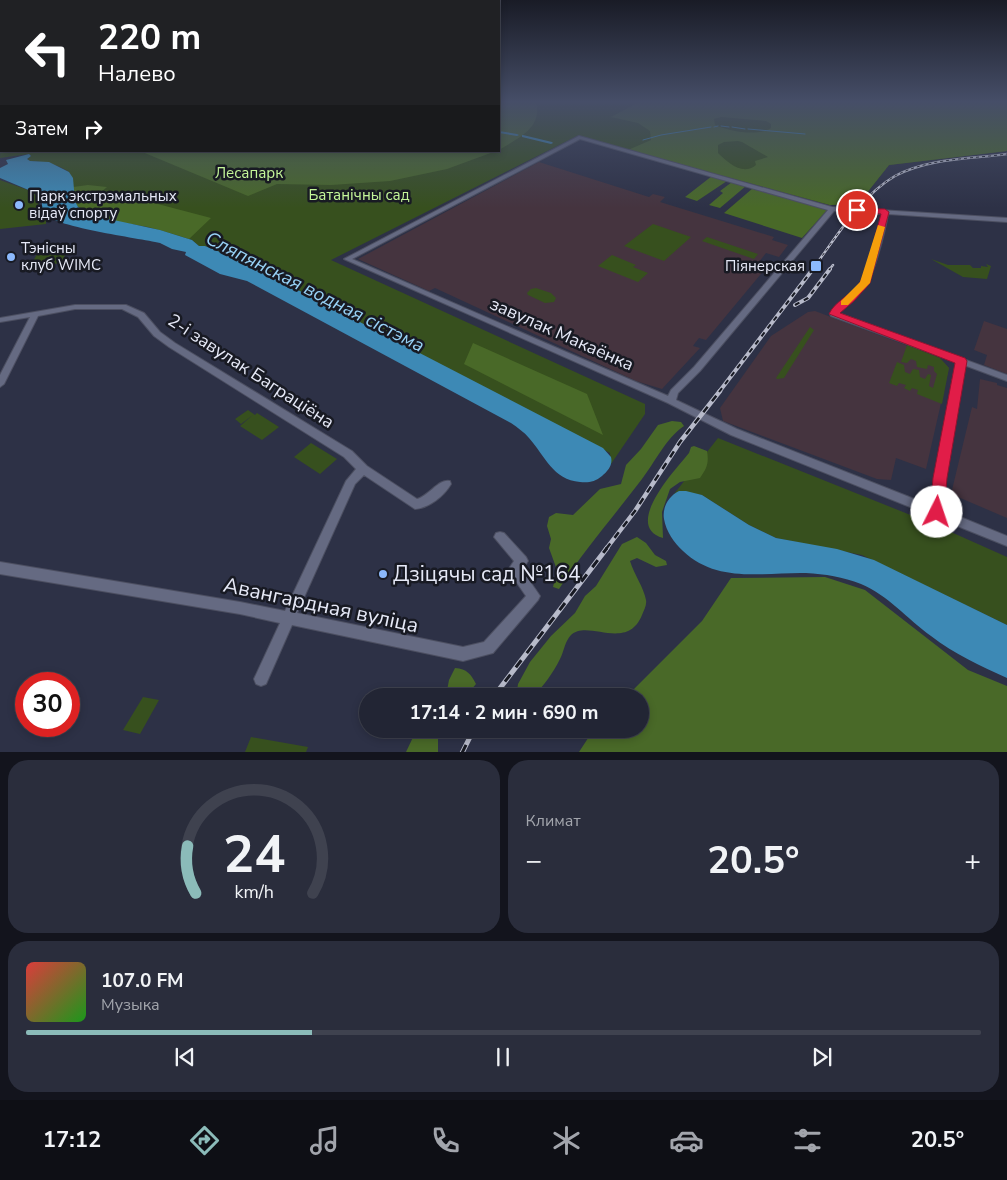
<!DOCTYPE html>
<html lang="ru">
<meta charset="utf-8">
<style>
body{margin:0;font-family:"Nunito Sans",sans-serif;background:#2a2d3c;color:#f1f3f6;height:100vh;display:flex;flex-direction:column;font-size:19px;white-space:nowrap}
*{box-sizing:border-box;margin:0}
p{font-size:16px;color:#a2a5ac}
.icon{flex:none;width:28px;height:28px;fill:none;stroke:currentColor;stroke-width:2;stroke-linecap:round;stroke-linejoin:round}
.map{position:relative;height:752px;overflow:hidden}
.sheet{display:flex;flex-direction:column;gap:8px;padding:8px;background:#13141d;flex:1}
.sheet>*{flex:none}
.hud{position:absolute;left:0px;top:0px;width:500px;height:152px;box-shadow:0 2px 8px #0003,0 0 0 1px #3f424f;background:#202124;color:#fff;overflow:hidden}
.speed{position:absolute;left:15px;top:672px;display:flex;gap:10px;font-size:25px;font-weight:700;text-align:center}
.speed>*{display:grid;place-content:center;width:65px;height:65px;border-radius:50%;background:#222534;box-shadow:0 2px 8px #0003,0 0 0 1px #3f424f;line-height:1}
.speed .limit{border:8px solid #d22;background:#fff;color:#111}
.pin{position:absolute;display:grid;place-items:center;width:42px;height:42px;color:#fff;margin:-21px;border:2px solid #fff;border-radius:50%;box-shadow:0 1px 5px #0007}
.me{position:absolute;width:55px;margin:-28px;rotate:4deg;stroke-linejoin:round;filter:drop-shadow(0 0 4px #0008)}
.turn{display:flex;align-items:center;gap:18px;height:105px;padding:0 15px;font-size:22px}
.turn .icon{width:65px;height:65px;stroke-width:2.5}
.turn b{display:block;font-size:35px;line-height:42px}
.then{display:flex;align-items:center;height:48px;padding:0 15px;background:#0003;gap:10px;font-size:19px}
.big{font-size:38px;font-weight:700;line-height:1.1}
.sheet .widget{flex:1;display:flex;flex-direction:column;justify-content:center;gap:8px;min-width:0;padding:0 18px;border-radius:20px;background:#2a2d3c}
.sheet .dial{align-items:center;gap:0}
.dial svg{height:130px;overflow:visible;fill:none;stroke:#3f424f;stroke-width:7;stroke-linecap:round;text-anchor:middle}
.dial text{fill:#f1f3f6;stroke:none}
.song{display:flex;align-items:center;gap:15px}
.cover{width:60px;height:60px;border-radius:8px;background:linear-gradient(135deg,hsl(0 70% 55%),hsl(120 70% 35%))}
.played{height:5px;border-radius:2px;background:linear-gradient(90deg,#8bbbb9 30%,#3f424f 30%)}
.keys{display:flex;justify-content:space-around;direction:ltr}
.heat{display:flex;justify-content:space-between;align-items:center;font-size:28px;direction:ltr}
.sheet .tiles{flex:1;display:grid;gap:8px;grid-template-columns:1fr 1fr}
.widget:last-child{grid-column:span 2}
.trip{position:absolute;left:359px;top:688px;width:290px;height:50px;border-radius:25px;background:#222534;box-shadow:0 2px 8px #0003,0 0 0 1px #3f424f;font-weight:700;line-height:50px;text-align:center}
.dock{display:flex;height:80px;justify-content:space-around;align-items:center;background:#0e0f15;color:#a2a5ac}
.dock .icon{width:35px;height:35px}
.dock .active{color:#8bbbb9}
.dock b{font-size:22px;color:#f1f3f6}
.map>svg:first-child{display:block}
.industrial{fill:#45343f}
.green{fill:#37501e}
.forest{fill:#496928;fill-rule:evenodd}
.water{fill:#3d89b5}
.lines{fill:none;stroke-linecap:round;stroke-linejoin:round}
.stream{stroke:#3d89b5;stroke-width:1}
.canal{fill:#3d89b5;fill-rule:evenodd}
.minor-casing{stroke:#4c4f61;stroke-width:2}
.major-casing{stroke:#4c4f61;stroke-width:3}
.minor{fill:#656a82;fill-rule:evenodd}
.major{fill:#9989b6;fill-rule:evenodd}
.rail-far3-casing{stroke:#b7baca;stroke-width:2.5}
.rail-far2-casing{stroke:#b7baca;stroke-width:4}
.rail-far1-casing{stroke:#b7baca;stroke-width:4.5}
.rail-casing{stroke:#b7baca;stroke-width:5}
.rail-far3{stroke:#181a23;stroke-width:1;stroke-dasharray:3;stroke-linecap:butt}
.rail-far2{stroke:#181a23;stroke-width:2;stroke-dasharray:5;stroke-linecap:butt}
.rail-far1{stroke:#181a23;stroke-width:2.5;stroke-dasharray:7;stroke-linecap:butt}
.rail{stroke:#181a23;stroke-width:3;stroke-dasharray:9;stroke-linecap:butt}
.route{fill:#e11d48;stroke:#92132f}
.slow{fill:#f59e0b}
.poi-dot{fill:#8cb9fc;stroke:#181a23;stroke-width:2}
.labels{text-anchor:middle;dominant-baseline:central;stroke-width:5;stroke-linejoin:round;paint-order:stroke}
.far-park-label{font-size:15px;fill:#c4f699;stroke:#181a23}
.far-poi-label{font-size:15px;fill:#e6e9f7;stroke:#181a23;text-anchor:start}
.street-label{font-size:18px;fill:#e6e9f7;stroke:#181a23}
.water-label{font-size:19px;font-style:italic;fill:#97d1f5;stroke:#181a23}
.near-poi-label{font-size:21px;fill:#e6e9f7;stroke:#181a23;text-anchor:start}
.near-street-label{font-size:21px;fill:#e6e9f7;stroke:#181a23}
</style>
<div class="map">
<svg width="1007" height="753" viewBox="0 0 1007 753">
<rect width="100%" height="100%" fill="#2d3146"/>
<path class="industrial" d="M539,162L649,197L653,194L665,197L660,202L774,237L772,240L788,245L779,257L766,253L759,262L772,266L768,270L765,269L706,340L699,338L695,343L693,346L700,348L662,389L636,381L435,288L429,291L358,259Z
M815,311L940,358L949,368L926,469L896,458L891,480L877,479L723,421L720,408L771,336L808,312Z
M984,321L1007,329V374L984,365L987,355L974,350Z
M980,379L997,383V385L1007,388V518L951,494L972,407L977,409Z"/>
<path class="green" d="M499,102H1007V151L889,165L858,204L830,205L577,136L331,260L645,404V414L611,464L610,453L235,258L205,246H199L192,240L78,207L69,172C57,164 45,162 30,161L27,159L31,156L29,154L0,158L1,141V151H499Z
M0,180L28,190L38,196L39,214L46,219V224L0,229Z
M653,224L691,237L664,261L624,246Z
M707,237L758,254L754,259L702,241Z
M68,250L61,263L30,267L37,254Z
M612,255L636,265L633,267L648,273L638,282L598,266Z
M931,259L948,265H970L973,268H981V266L988,267L986,264L991,266L987,279L963,277Z
M536,288L551,293L556,298L554,302L545,303L528,295L527,293L531,289Z
M810,327L814,330L784,378L777,379L776,378Z
M907,345L940,358L949,368L942,404L917,394L918,390L912,388L910,391L904,388L906,385L899,383L897,386L889,383L897,362L904,365L905,372L910,374L913,369L919,370L920,377L925,379L928,374L931,375L929,386L933,388L937,374L934,371V367L928,365L927,369L917,367L916,361L911,359L907,363L901,362Z
M248,410L255,415L257,413L279,427L262,440L240,426L253,415L241,424L235,419Z
M718,438L933,524L1007,557V625L862,555L776,538L749,525L702,495L679,491L674,494Z
M311,443L337,459L320,474L294,457Z
M143,697L159,700L140,734L123,730Z
M251,737L308,747L306,752H245Z"/>
<path class="forest" d="M499,102H536C543,128 518,138 499,150Z
M639,102H1007V151L889,165L858,204L830,205L628,150L651,140L650,131L638,123L611,117ZM721,117L766,121L771,124V128C757,137 729,131 715,125L714,119ZM738,141L742,142L768,157L755,161L756,165C743,176 728,163 718,153V145L724,142Z
M140,151H496L447,169L390,181L331,185L277,184L248,196Z
M712,176L727,181L697,201L685,197Z
M732,182L746,186L720,208L709,205L723,193L720,191Z
M88,185L107,187L94,198L120,203L141,197L156,201L154,203L211,218L189,239C177,235 165,231 152,228C132,223 92,221 77,206C73,201 74,194 73,187Z
M753,188L828,209L802,238L724,213Z
M473,343L587,394L603,435L464,364Z
M672,421L681,422L684,426C665,439 656,461 642,479C614,516 584,550 559,589L553,587L557,570L549,548L551,539L547,526L549,517L556,513L573,515L600,489L621,484L626,465L641,449L658,425Z
M694,446L707,451C709,463 707,468 700,478L680,482L670,489L662,512L663,538C622,526 676,469 689,453L691,447Z
M637,537L646,543L655,555L666,561L667,565L656,567L637,558L630,561C634,574 644,588 646,600C647,605 644,610 642,615C627,652 588,619 571,635C565,641 564,651 560,659C553,673 544,685 534,696H520L517,691L518,684L530,662L551,636L575,613L585,596L596,586L622,544Z
M825,577L865,590L968,670L1007,686V752H579L594,729H640V696H627L702,621L731,578Z
M455,668C467,669 471,674 476,684L466,696H446L449,680Z
M419,729H444L438,739V752H406L416,731Z"/>
<path class="water" d="M29,154L31,156L27,159L30,161L49,162L69,172L73,178L75,201L78,207L85,211L109,219L160,230L192,240L199,246H205L240,260L603,448L611,457C613,465 608,471 602,476C595,482 588,483 580,482C553,480 545,456 529,438C524,432 518,428 511,423L247,281L220,274L185,255L186,252L172,249L160,243C139,238 51,227 42,212V200L38,194L0,178V168L8,164L6,160Z
M679,491H686L702,495L749,525L776,538L837,549L874,560L1007,625V678C981,666 954,654 931,636C907,619 888,595 861,584C843,577 825,574 806,573C763,572 718,584 683,551C674,543 666,531 664,519C662,507 669,496 679,491Z"/>
<g class="lines">
<path class="stream" d="M721,126L729,127
M714,127L718,126
M732,127L745,129
M748,129L805,134
M643,140L661,135L711,127"/>
<path class="canal" d="M499,131L517,134L519,135L517,136L499,133Z
M523,135L552,142L553,143L551,144L522,137V135Z"/>
<g class="minor-casing">
<path id="minor" d="M579,136L832,207L1007,218V222L888,214C885,231 874,276 864,289C857,298 845,303 838,313L1007,375V381L964,365L945,478L943,510L1007,536V546L731,435L668,403L344,259ZM580,139L828,210L694,367L671,390L668,396L352,259ZM834,211L882,214C879,230 867,274 859,286C851,297 837,302 830,314L831,316L956,362L935,478L932,506L737,429L676,400L678,393L700,371Z
M75,305H126L144,313L160,332L175,343L352,451L367,466L417,499C429,496 439,478 450,481L451,484C444,496 429,508 415,509L364,475L355,484L297,613L463,647L484,642L526,596L508,570L514,561L494,537L496,533L500,532L504,533L526,557L528,561L522,570L540,596L538,600L493,653L463,661L292,625L266,684L261,686L256,684L254,679L280,623L240,614L0,574V562L240,602L285,611L346,481L356,469L344,457L169,347L154,336L138,317L122,309H75L38,316L4,384L0,387V375L30,317L0,322V318Z"/>
</g>
<g class="major-casing">
<path id="major" d="M0,121H1V125H0Z
M0,134H1V138H0Z"/>
</g>
<use href="#minor" class="minor"/>
<use href="#major" class="major"/>
<g class="rail-far3-casing">
<path id="rail-far3" d="M812,270C836,238 859,197 895,176C928,158 971,159 1007,154
M829,270L833,265"/>
</g>
<g class="rail-far2-casing">
<path id="rail-far2" d="M795,305L808,298L830,269
M719,392L813,269"/>
</g>
<g class="rail-far1-casing">
<path id="rail-far1" d="M606,549L635,511L680,442L720,391"/>
</g>
<g class="rail-casing">
<path id="rail" d="M494,696L607,548
M462,753L474,729"/>
</g>
<use href="#rail-far3" class="rail-far3"/>
<use href="#rail-far2" class="rail-far2"/>
<use href="#rail-far1" class="rail-far1"/>
<use href="#rail" class="rail"/>
</g>
<linearGradient id="sky" x2="0" y2="1"><stop stop-color="#191b26"/><stop offset="0.49" stop-color="#464e68"/><stop offset="1" stop-color="#464e68" stop-opacity="0"/></linearGradient>
<rect width="1007" height="208" fill="url(#sky)"/>
<path class="route" d="M857,208L885,209L889,212L870,283L854,301L840,313L965,358L967,361L947,478L944,512L942,516L937,518L932,516L930,512L933,478L955,363L829,314C835,301 850,296 859,284C866,275 877,228 881,214L854,212L853,210Z"/>
<path class="slow" d="M878,225L885,227L870,283L848,305H841V301L860,282Z"/>
<g class="poi-dot">
<circle cx="19" cy="205" r="5"/>
<circle cx="11" cy="257" r="5"/>
<rect x="810" y="260" width="12" height="12" rx="2.5"/>
<circle cx="383" cy="574" r="5"/>
</g>
<g class="labels">
<g class="far-park-label">
<text x="249" y="173">Лесапарк</text>
<text x="359" y="195">Батанічны сад</text>
</g>
<g class="far-poi-label">
<text x="29" y="196">Парк экстрэмальных<tspan x="29" dy="17">відаў спорту</tspan></text>
<text x="21" y="248">Тэнісны<tspan x="21" dy="17">клуб WIMC</tspan></text>
<text x="805" y="266" text-anchor="end">Піянерская</text>
</g>
<g class="street-label">
<text transform="translate(562 334) rotate(24)">завулак Макаёнка</text>
<text transform="translate(251 371) rotate(33)">2-і завулак Баграціёна</text>
</g>
<g class="water-label">
<text transform="translate(315 292) rotate(27)">Сляпянская водная сістэма</text>
</g>
<g class="near-poi-label">
<text x="393" y="574">Дзіцячы сад №164</text>
</g>
<g class="near-street-label">
<text transform="translate(321 605) rotate(12)">Авангардная вуліца</text>
</g>
</g>
</svg>
<div class="speed"><div class="limit">30</div></div>
<div class="pin" style="left:857px;top:210px;background:#d93025"><svg class="icon" aria-label="arrive" viewBox="0 0 24 24"><path d="M6 21V4h12l-3 4 3 4H6"/></svg></div>
<svg class="me" style="left:937px;top:512px" viewBox="-20 -20 40 40"><circle r="19" fill="#fff"/><path d="M0-13L10 11 0 6-10 11z" fill="#e11d48"/></svg>
<div class="trip">17:14 · 2 мин · 690 m</div>
<div class="hud">
<div class="turn"><svg class="icon" aria-label="left" viewBox="0 0 24 24"><path d="M17 20v-9H6M10 6l-5 5 5 5"/></svg><div><b>220 m</b>Налево</div></div>
<div class="then">Затем<svg class="icon" aria-label="right" viewBox="0 0 24 24"><path d="M7 20v-9h11M14 6l5 5-5 5"/></svg></div>
</div>
</div>
<section class="sheet">
<div class="tiles">
<div class="widget dial"><svg viewBox="0 0 100 80">
<path d="M14 69A42 42 0 1 1 86 69"/>
<path d="M14 69A42 42 0 0 1 9 40" stroke="#8bbbb9"/>
<text x="50" y="56" font-size="32" font-weight="700">24</text>
<text x="50" y="72" font-size="11">km/h</text>
</svg></div>
<div class="widget"><p>Климат</p>
<div class="heat"><a>−</a><b class="big">20.5°</b><a>+</a></div>
</div>
<div class="widget">
<div class="song"><i class="cover"></i><div><b>107.0 FM</b><p>Музыка</p></div></div>
<div class="played"></div>
<div class="keys"><svg class="icon" aria-label="previous" viewBox="0 0 24 24"><path d="M18 5L8 12l10 7zM5 5v14"/></svg><svg class="icon" aria-label="pause" viewBox="0 0 24 24"><path d="M8 5v14M16 5v14"/></svg><svg class="icon" aria-label="next" viewBox="0 0 24 24"><path d="M6 5l10 7-10 7zM19 5v14"/></svg></div>
</div>
</div>
</section>
<nav class="dock">
<b>17:12</b>
<svg class="icon active" aria-label="directions" viewBox="0 0 24 24"><path d="M12 3l9 9-9 9-9-9zM9 14v-3h6M13 9l2 2-2 2"/></svg>
<svg class="icon" aria-label="music" viewBox="0 0 24 24"><path d="M9 18V5l10-2v13"/><circle cx="6" cy="18" r="3"/><circle cx="16" cy="16" r="3"/></svg>
<svg class="icon" aria-label="phone" viewBox="0 0 24 24"><path d="M5 4h4l2 5-3 2q2 4 5 5l2-3 5 2v4C11 20 4 13 5 4z"/></svg>
<svg class="icon" aria-label="climate" viewBox="0 0 24 24"><path d="M12 3v18M4 7l16 10M4 17L20 7"/></svg>
<svg class="icon" aria-label="car" viewBox="0 0 24 24"><path d="M5 17H2v-5l4-1 3-4h7l3 4 3 1v5h-3M9 17h6M6 11h13"/><circle cx="7" cy="17" r="2"/><circle cx="17" cy="17" r="2"/></svg>
<svg class="icon" aria-label="filters" viewBox="0 0 24 24"><path d="M4 7h16M4 17h16"/><circle cx="9" cy="7" r="2"/><circle cx="15" cy="17" r="2"/></svg>
<b>20.5°</b>
</nav>
